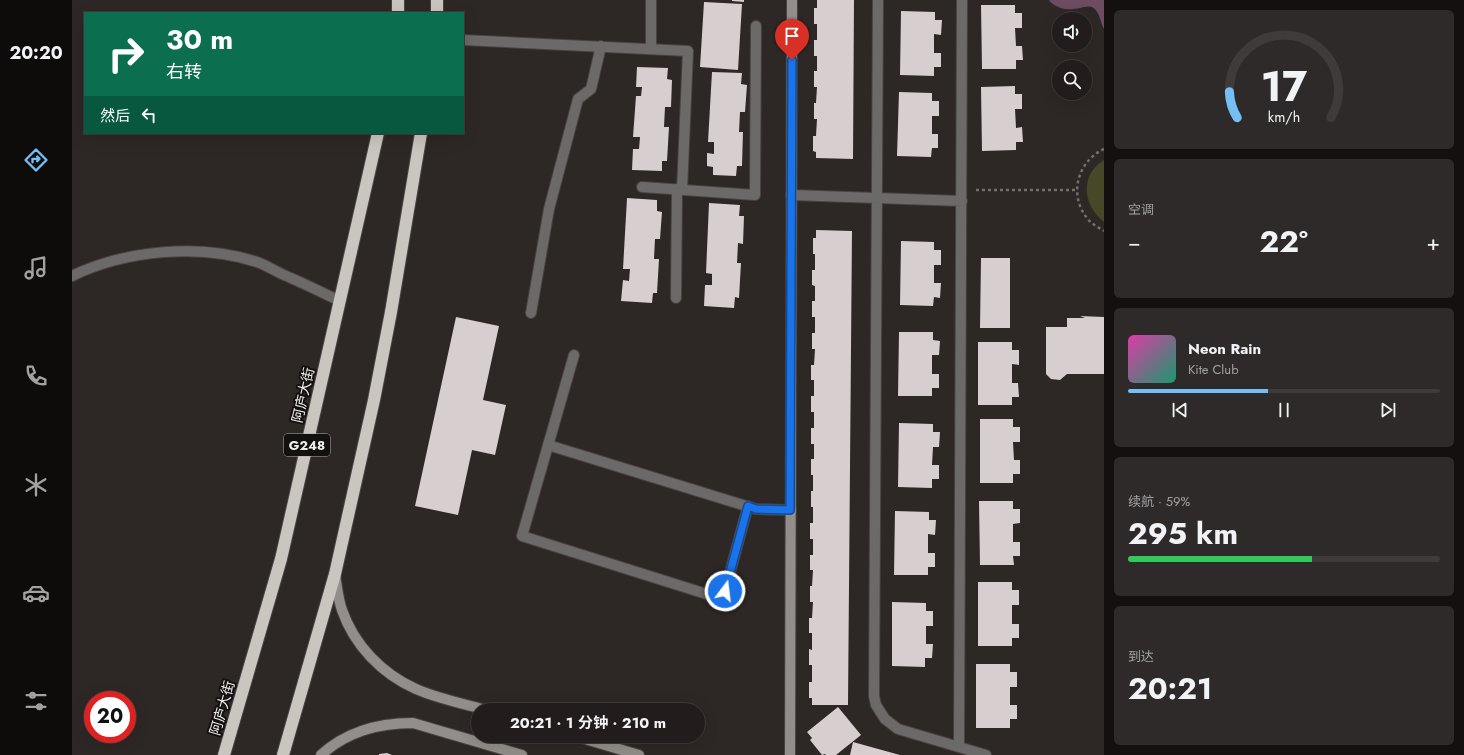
<!DOCTYPE html>
<html lang="zh">
<meta charset="utf-8">
<style>
body{margin:0;font-family:Jost,"Noto Sans SC",sans-serif;background:#2e2a29;color:#f1f3f6;height:100vh;display:flex;flex-direction:column;font-size:15px;white-space:nowrap}
*{box-sizing:border-box;margin:0}
p{font-size:13px;color:#a2a2a3}
.icon{flex:none;width:22px;height:22px;fill:none;stroke:currentColor;stroke-width:2;stroke-linecap:round;stroke-linejoin:round}
.map{position:relative;flex:1;overflow:hidden}
.side{display:flex;flex-direction:column;gap:10px;padding:10px;background:#13100f;width:360px}
.side>*{flex:none}
.banner{position:absolute;left:12px;top:12px;width:380px;height:122px;border-radius:0px;box-shadow:0 4px 16px #0002,0 0 0 1px #3f3b3b;background:#0b6e4f;color:#fff;overflow:hidden}
.controls{position:absolute;left:980px;top:12px;display:grid;gap:8px}
.controls a{display:grid;place-items:center;width:40px;height:40px;border-radius:50%;background:#221d1c;box-shadow:0 4px 16px #0002,0 0 0 1px #3f3b3b;font-size:20px}
.speed{position:absolute;left:12px;top:691px;display:flex;gap:8px;font-size:20px;font-weight:700;text-align:center}
.speed>*{display:grid;place-content:center;width:52px;height:52px;border-radius:50%;background:#221d1c;box-shadow:0 4px 16px #0002,0 0 0 1px #3f3b3b;line-height:1}
.speed .limit{border:6px solid #d22;background:#fff;color:#111}
.pin{position:absolute;display:grid;place-items:center;width:34px;height:34px;color:#fff;margin:-41px -17px;border-radius:50% 50% 50% 0;rotate:-45deg;box-shadow:0 0 4px #0007}
.pin .icon{rotate:45deg}
.me{position:absolute;width:44px;margin:-22px;rotate:15deg;stroke-linejoin:round;filter:drop-shadow(0 0 3px #0008)}
.turn{display:flex;align-items:center;gap:14px;height:84px;padding:0 16px;font-size:18px}
.turn .icon{width:52px;height:52px;stroke-width:2.5}
.turn b{display:block;font-size:28px;line-height:34px}
.then{display:flex;align-items:center;height:38px;padding:0 16px;background:#0003;gap:8px;font-size:15px}
.big{font-size:30px;font-weight:700;line-height:1.1}
.side .widget{flex:1;display:flex;flex-direction:column;justify-content:center;gap:6px;min-width:0;padding:0 14px;border-radius:6px;background:#2e2a29}
.side .dial{align-items:center;gap:0}
.dial svg{height:104px;overflow:visible;fill:none;stroke:#3f3b3b;stroke-width:7;stroke-linecap:round;text-anchor:middle}
.dial text{fill:#f1f3f6;stroke:none}
.song{display:flex;align-items:center;gap:12px}
.cover{width:48px;height:48px;border-radius:6px;background:linear-gradient(135deg,hsl(320 70% 55%),hsl(160 70% 35%))}
.played{height:4px;border-radius:2px;background:linear-gradient(90deg,#74c0f6 45%,#3f3b3b 45%)}
.keys{display:flex;justify-content:space-around;direction:ltr}
.heat{display:flex;justify-content:space-between;align-items:center;font-size:22px;direction:ltr}
.charge{height:6px;border-radius:3px;background:linear-gradient(90deg,#34c759 59%,#3f3b3b 0)}
.trip{position:absolute;left:399px;top:703px;width:234px;height:40px;border-radius:20px;background:#221d1c;box-shadow:0 4px 16px #0002,0 0 0 1px #3f3b3b;font-weight:700;line-height:40px;text-align:center}
main{display:flex;flex:1;min-height:0}
.tabs{display:flex;flex-direction:column;width:72px;justify-content:space-around;align-items:center;background:#0e0c0b;color:#a2a2a3}
.tabs .icon{width:28px;height:28px}
.tabs .selected{color:#74c0f6}
.tabs b{font-size:18px;color:#f1f3f6}
.map>svg:first-child{display:block}
.green{fill:#464828}
.water{fill:#6d4c62}
.building{fill:#d7cfcf}
.lines{fill:none;stroke-linecap:round;stroke-linejoin:round}
.lane-casing{stroke:#494341;stroke-width:12}
.street-casing{stroke:#494341;stroke-width:12}
.secondary-casing{stroke:#494341;stroke-width:12}
.highway-casing{stroke:#494341;stroke-width:14}
.path{stroke:#746f6d;stroke-width:2.5;stroke-dasharray:3 3;stroke-linecap:butt}
.lane{stroke:#6c6a68;stroke-width:10}
.street{stroke:#6c6a68;stroke-width:10}
.secondary{stroke:#928f8b;stroke-width:10}
.highway{stroke:#c9c5bf;stroke-width:12}
.route-casing{stroke:#114b97;stroke-width:10}
.route{stroke:#1a73e8;stroke-width:7}
.labels{text-anchor:middle;dominant-baseline:central;stroke-width:4;stroke-linejoin:round;paint-order:stroke}
.shield{fill:#131110;stroke:#b0acab;stroke-width:1}
.shield-label{font-size:13px;font-weight:bold;fill:#f3efed}
.street-label{font-size:14px;fill:#f3efed;stroke:#131110}
</style>
<main>
<nav class="tabs">
<b>20:20</b>
<svg class="icon selected" aria-label="directions" viewBox="0 0 24 24"><path d="M12 3l9 9-9 9-9-9zM9 14v-3h6M13 9l2 2-2 2"/></svg>
<svg class="icon" aria-label="music" viewBox="0 0 24 24"><path d="M9 18V5l10-2v13"/><circle cx="6" cy="18" r="3"/><circle cx="16" cy="16" r="3"/></svg>
<svg class="icon" aria-label="phone" viewBox="0 0 24 24"><path d="M5 4h4l2 5-3 2q2 4 5 5l2-3 5 2v4C11 20 4 13 5 4z"/></svg>
<svg class="icon" aria-label="climate" viewBox="0 0 24 24"><path d="M12 3v18M4 7l16 10M4 17L20 7"/></svg>
<svg class="icon" aria-label="car" viewBox="0 0 24 24"><path d="M5 17H2v-5l4-1 3-4h7l3 4 3 1v5h-3M9 17h6M6 11h13"/><circle cx="7" cy="17" r="2"/><circle cx="17" cy="17" r="2"/></svg>
<svg class="icon" aria-label="filters" viewBox="0 0 24 24"><path d="M4 7h16M4 17h16"/><circle cx="9" cy="7" r="2"/><circle cx="15" cy="17" r="2"/></svg>
</nav>
<div class="map">
<svg width="1032" height="755" viewBox="0 0 1032 755">
<rect width="100%" height="100%" fill="#2d2725"/>
<path class="green" d="M1032,160V222C1011,206 1007,175 1032,160Z"/>
<path class="water" d="M977,0H1032V29C1028,22 1028,11 1020,7C1014,4 998,14 984,6C981,4 979,3 977,0Z"/>
<path class="building" d="M660,0H672V2L660,1Z
M745,0H782L781,159L744,158V152L741,151V136H744L745,119H742V103H744L745,87H742V71H745V56H742V40H745V24H742V8H745Z
M632,2L670,4L666,70L628,67Z
M909,5H943V13H950V28H943L944,46H950L951,60H944V69H910Z
M829,11L863,12V20H870L869,35L862,34V53H869V67H862V76L828,75Z
M565,67L596,68L595,79L600,80L599,107H593L592,127H597L595,161H590V171L560,170L561,149H567L568,137H561L564,96H569L570,87H564Z
M640,72L670,73L669,84L675,85L673,112H668L667,132H671L670,166H665L664,176L641,175V167L635,166V153L642,154V142H636Z
M943,86V94H950V109H943L944,128L950,127L951,142H944V150L910,151L909,87Z
M827,92L860,93V101H867V116H860V134H866V148H860L859,157L825,156Z
M555,198L585,200V211L590,212L588,239H583L582,259H587L585,293H581L580,303L549,301L551,280L557,281L558,269H551Z
M637,203L668,205L667,216H672L671,244L666,243L665,263H669L667,298L663,297L662,308L632,306L633,285H640V274L634,273Z
M744,230L780,231L776,705H740V698H737V682H740V665H737V649L740,650V633H737V618H740L741,602H738V586H740L741,570H738V555H741V539H738V523H741V507H739V491H741V475H739V459H742V444H739V428H742V412H739V396H742V380H739V365H742L743,349H740V333H743V317H740V301H743V286L740,285V270H743V254H741V238H744Z
M829,241L862,242V250H869V265H862V283H869L868,298L862,297L861,306L828,305Z
M909,258H938V328H908Z
M1008,316L1032,317V374H995L988,380L979,379L974,374V327H995V318H1013Z
M384,317L427,326L411,400L434,405L423,455L400,450L386,515L343,506Z
M827,332H861V340L868,341L867,355H860V374H867V388H860V396H826Z
M906,342H940V350H947V365L940,364V383H946L947,397H940V405H906Z
M908,419H941V427H948V442H941L942,460H948V474H941V483H908Z
M827,423L861,424V432H868L867,447H861L860,465H867V479H860V488L826,487Z
M907,501H941V509H948V523L941,524V542H948V556H941L942,565H908Z
M823,511L857,512V520H864L863,535L856,534V553H863V567H856V575H822Z
M906,582H940V590H947V605H940V624H947V638H940V646H906Z
M820,602L854,603V611H861V626H854V644H861L860,658H853V667L820,666Z
M904,664H938V672H945V687H938V705H945V719H938V728H904Z
M766,707L789,735L764,755H754L753,754L750,755L738,740L740,738L735,732Z
M781,742L828,755H778Z
M315,753L320,755H307V754Z"/>
<g class="lines">
<g class="lane-casing">
<path id="lane" d="M806,0L802,696L804,705L813,719L826,729L914,755
M391,40L616,51L610,190
M579,49V0
M570,187L683,195L684,26
M719,195L890,201
M604,298L605,189
M459,313L477,209L506,99L519,89L529,46
M502,355L450,536L644,597L653,591L676,506
M476,445L684,509L719,510
M887,747L890,0"/>
</g>
<g class="street-casing">
<path id="street" d="M0,276C54,250 128,243 185,262C194,265 203,271 212,275C231,283 249,292 268,301"/>
</g>
<g class="secondary-casing">
<path id="secondary" d="M263,574C265,586 266,599 270,610C282,645 310,674 344,689C364,698 392,704 414,710
M503,736L567,755
M249,755C275,731 307,723 341,723L450,755
M718,755L720,0"/>
</g>
<g class="highway-casing">
<path id="highway" d="M326,13V0
M365,13V0
M152,755L209,559L306,133
M211,755L263,574L302,400L319,312L349,133"/>
</g>
<path class="path" d="M1032,149C1006,161 996,194 1015,218C1019,224 1026,227 1032,231
M904,190H1005"/>
<use href="#lane" class="lane"/>
<use href="#street" class="street"/>
<use href="#secondary" class="secondary"/>
<use href="#highway" class="highway"/>
</g>
<g class="lines">
<g class="route-casing">
<path id="route" d="M653,591L676,506L684,509L718,510L720,60"/>
</g>
<use href="#route" class="route"/>
</g>
<g class="labels">
<rect class="shield" x="212" y="434" width="46" height="22" rx="3"/>
<g class="shield-label">
<text x="235" y="445">G248</text>
</g>
<g class="street-label">
<text transform="translate(231 395) rotate(-77)">阿庐大街</text>
<text transform="translate(150 708) rotate(-74)">阿庐大街</text>
</g>
</g>
</svg>
<div class="controls">
<a><svg class="icon" aria-label="sound" viewBox="0 0 24 24"><path d="M4 9h4l5-4v14l-5-4H4zM17 9q2 3 0 6"/></svg></a>
<a><svg class="icon" aria-label="search" viewBox="0 0 24 24"><circle cx="10" cy="10" r="6"/><path d="M15 15l6 6"/></svg></a>
</div>
<div class="speed"><div class="limit">20</div></div>
<div class="pin" style="left:720px;top:60px;background:#d93025"><svg class="icon" aria-label="arrive" viewBox="0 0 24 24"><path d="M6 21V4h12l-3 4 3 4H6"/></svg></div>
<svg class="me" style="left:653px;top:591px" viewBox="-20 -20 40 40"><circle r="17" fill="#1a73e8" stroke="#fff" stroke-width="3"/><path d="M0-11L8 9 0 5-8 9z" fill="#fff"/></svg>
<div class="trip">20:21 · 1 分钟 · 210 m</div>
<div class="banner">
<div class="turn"><svg class="icon" aria-label="right" viewBox="0 0 24 24"><path d="M7 20v-9h11M14 6l5 5-5 5"/></svg><div><b>30 m</b>右转</div></div>
<div class="then">然后<svg class="icon" aria-label="left" viewBox="0 0 24 24"><path d="M17 20v-9H6M10 6l-5 5 5 5"/></svg></div>
</div>
</div>
<section class="side">
<div class="widget dial"><svg viewBox="0 0 100 80">
<path d="M14 69A42 42 0 1 1 86 69"/>
<path d="M14 69A42 42 0 0 1 8 49" stroke="#74c0f6"/>
<text x="50" y="56" font-size="32" font-weight="700">17</text>
<text x="50" y="72" font-size="11">km/h</text>
</svg></div>
<div class="widget"><p>空调</p>
<div class="heat"><a>−</a><b class="big">22°</b><a>+</a></div>
</div>
<div class="widget">
<div class="song"><i class="cover"></i><div><b>Neon Rain</b><p>Kite Club</p></div></div>
<div class="played"></div>
<div class="keys"><svg class="icon" aria-label="previous" viewBox="0 0 24 24"><path d="M18 5L8 12l10 7zM5 5v14"/></svg><svg class="icon" aria-label="pause" viewBox="0 0 24 24"><path d="M8 5v14M16 5v14"/></svg><svg class="icon" aria-label="next" viewBox="0 0 24 24"><path d="M6 5l10 7-10 7zM19 5v14"/></svg></div>
</div>
<div class="widget"><p>续航 · 59%</p><b class="big">295 km</b><div class="charge"></div></div>
<div class="widget"><p>到达</p><b class="big">20:21</b></div>
</section>
</main>
